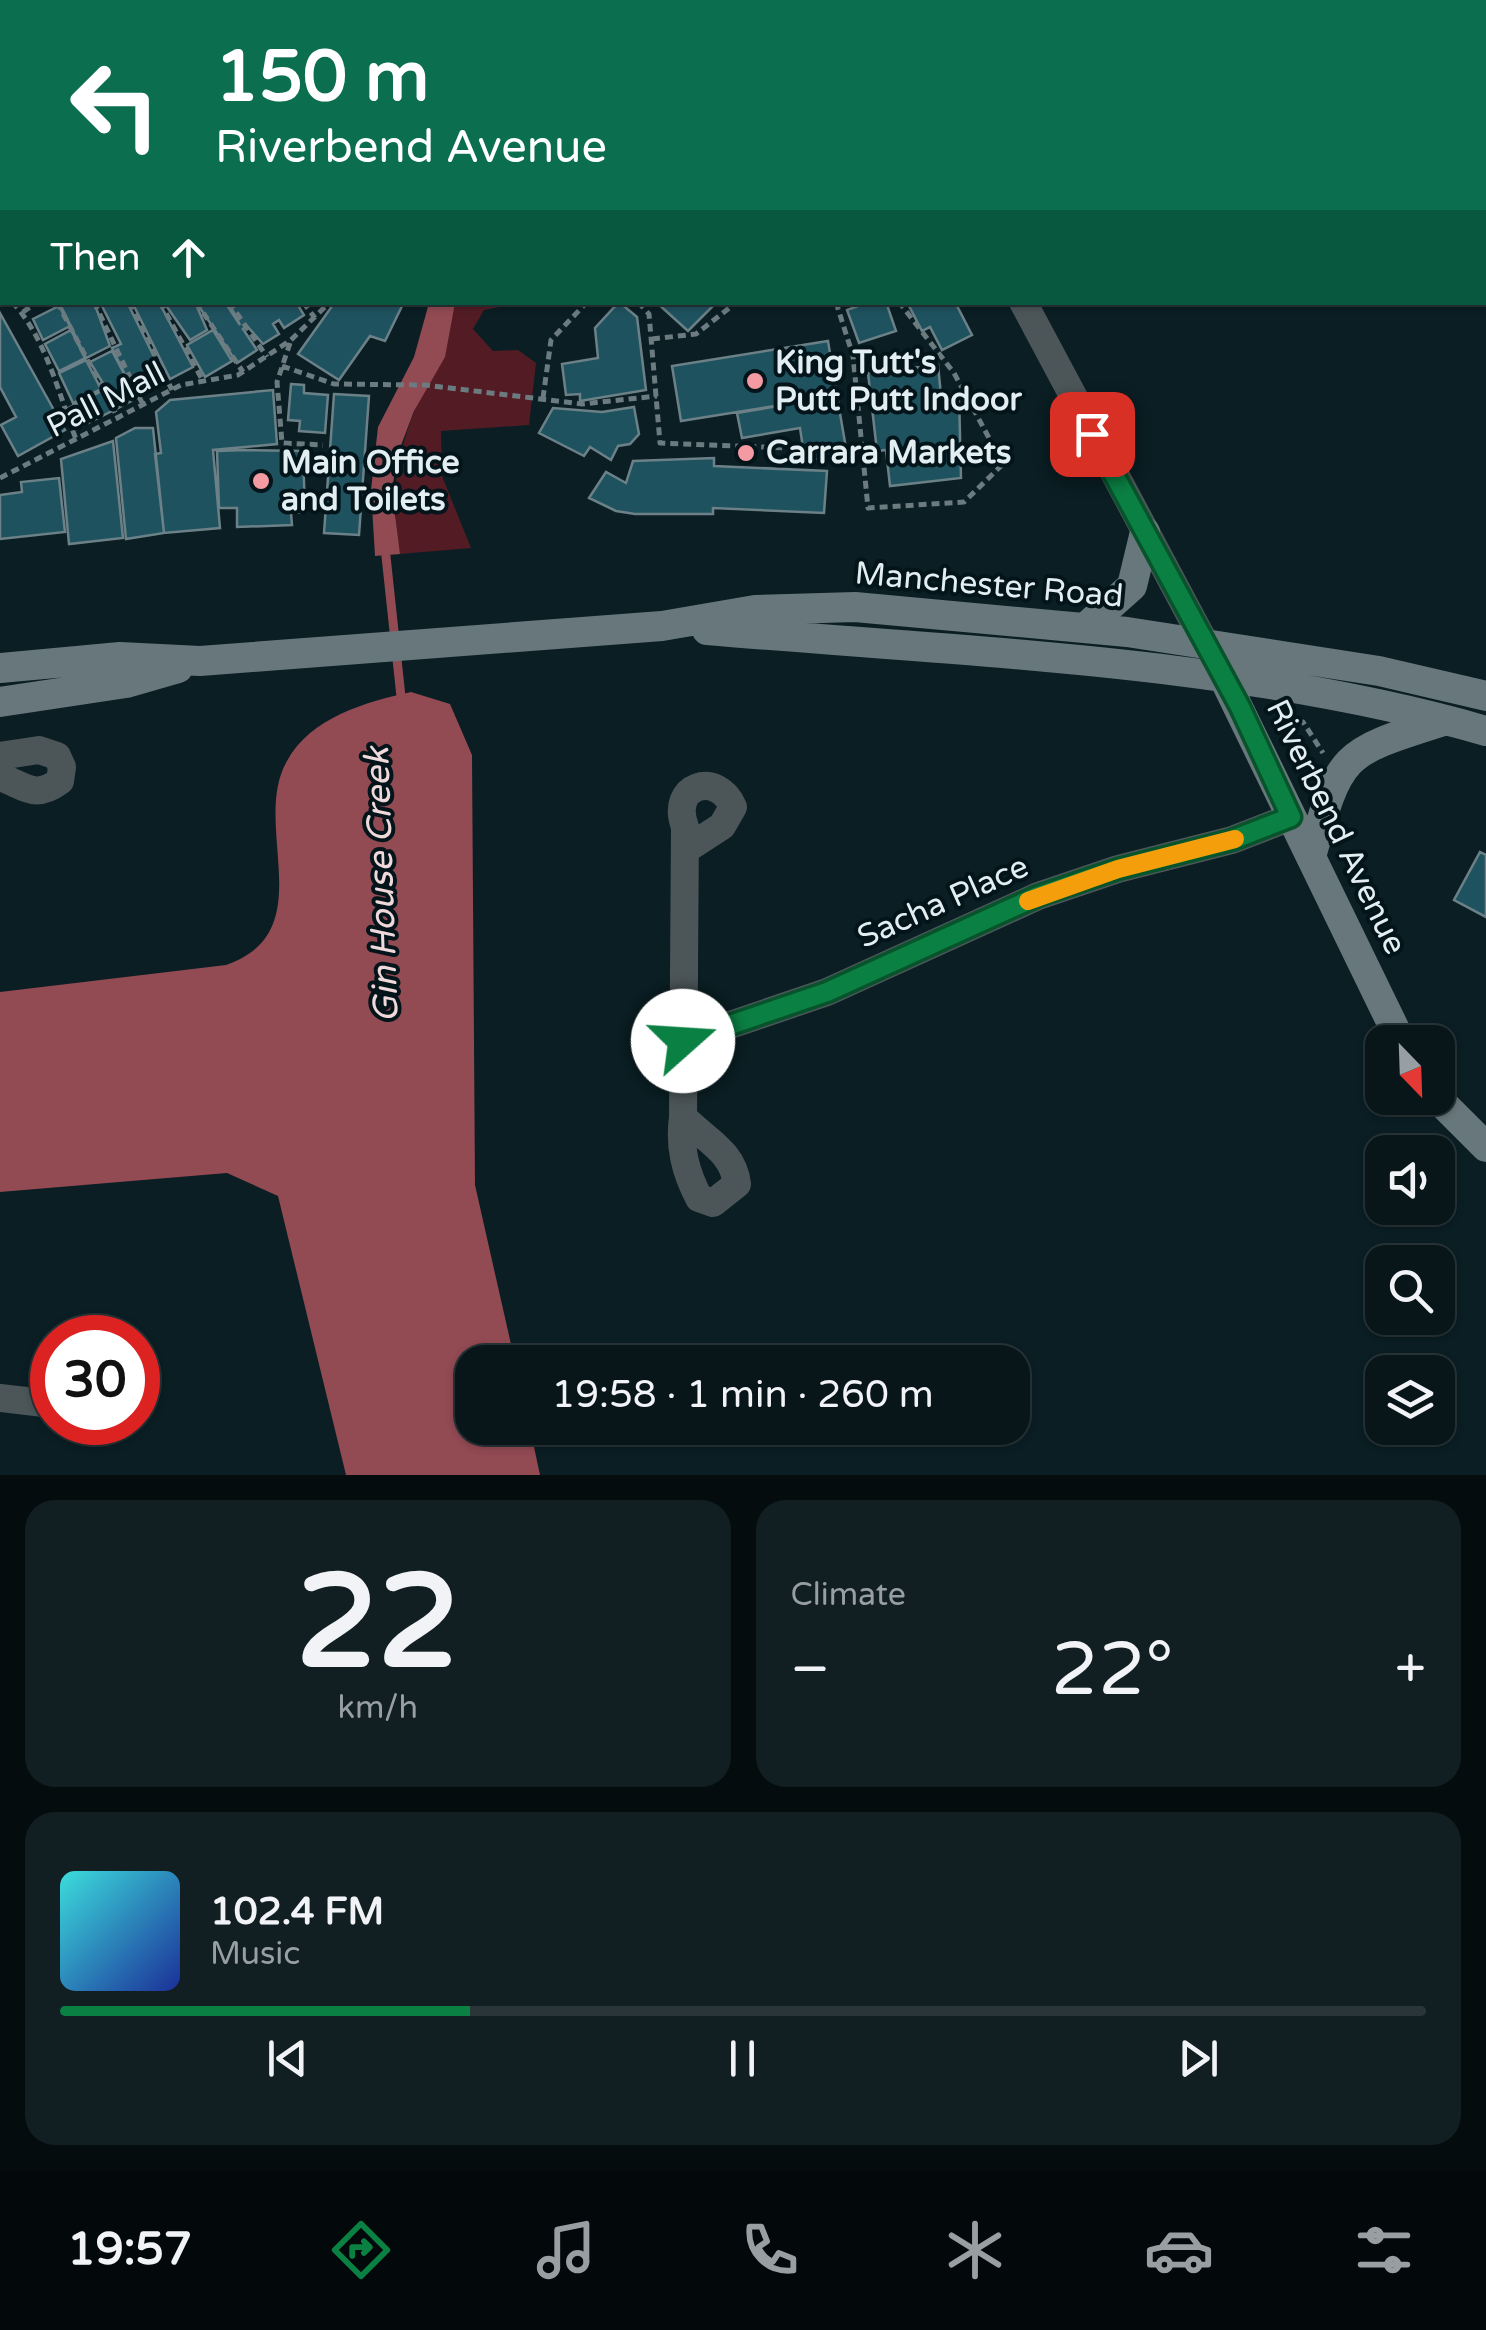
<!DOCTYPE html>
<meta charset="utf-8">
<style>
body{margin:0;font-family:"Varela Round",sans-serif;background:#111f23;color:#f1f3f6;height:100vh;display:flex;flex-direction:column;font-size:38px;white-space:nowrap}
*{box-sizing:border-box;margin:0}
p{font-size:32px;color:#989fa2}
.icon{flex:none;width:55px;height:55px;fill:none;stroke:currentColor;stroke-width:2;stroke-linecap:round;stroke-linejoin:round}
.map{position:relative;height:1475px;overflow:hidden}
.sheet{display:flex;flex-direction:column;gap:25px;padding:25px;background:#040c0e;flex:1}
.sheet>*{flex:none}
.guide{position:absolute;left:0px;top:0px;width:1488px;height:305px;box-shadow:0 2px 8px #0004,0 0 0 2px #293539;background:#0b6e4f;color:#fff;overflow:hidden}
.needle{width:65px;rotate:157deg}
.buttons{position:absolute;left:1365px;top:1025px;display:grid;gap:20px}
.buttons a{display:grid;place-items:center;width:90px;height:90px;border-radius:20px;background:#08161a;box-shadow:0 2px 8px #0004,0 0 0 2px #293539;font-size:50px}
.speed{position:absolute;left:30px;top:1315px;display:flex;gap:20px;font-size:50px;font-weight:700;text-align:center}
.speed>*{display:grid;place-content:center;width:130px;height:130px;border-radius:50%;background:#08161a;box-shadow:0 2px 8px #0004,0 0 0 2px #293539;line-height:1}
.speed .limit{border:15px solid #d22;background:#fff;color:#111}
.pin{position:absolute;display:grid;place-items:center;width:85px;height:85px;color:#fff;margin:-42px;border-radius:20px;box-shadow:0 5px 15px #0006}
.me{position:absolute;width:110px;margin:-55px;rotate:71deg;stroke-linejoin:round;filter:drop-shadow(0 0 8px #0008)}
.turn{display:flex;align-items:center;gap:35px;height:210px;padding:0 50px;font-size:45px}
.turn .icon{width:130px;height:130px;stroke-width:2.5}
.turn b{display:block;font-size:70px;line-height:85px}
.then{display:flex;align-items:center;height:95px;padding:0 50px;background:#0003;gap:20px;font-size:38px}
.big{font-size:75px;font-weight:600;line-height:1.1}
.sheet .widget{flex:1;display:flex;flex-direction:column;justify-content:center;gap:15px;min-width:0;padding:0 35px;border-radius:30px;background:#111f23}
.sheet .dial{align-items:center;gap:0}
.dial b{font-size:130px;line-height:1}
.song{display:flex;align-items:center;gap:30px}
.cover{width:120px;height:120px;border-radius:15px;background:linear-gradient(135deg,hsl(180 70% 55%),hsl(230 70% 35%))}
.played{height:10px;border-radius:5px;background:linear-gradient(90deg,#0b8043 30%,#293539 30%)}
.keys{display:flex;justify-content:space-around;direction:ltr}
.heat{display:flex;justify-content:space-between;align-items:center;font-size:55px;direction:ltr}
.sheet .tiles{flex:1;display:grid;gap:25px;grid-template-columns:1fr 1fr}
.widget:last-child{grid-column:span 2}
.trip{position:absolute;left:455px;top:1345px;width:575px;height:100px;border-radius:30px;background:#08161a;box-shadow:0 2px 8px #0004,0 0 0 2px #293539;font-weight:600;line-height:100px;text-align:center}
.menu{display:flex;height:160px;justify-content:space-around;align-items:center;background:#03090a;color:#989fa2}
.menu .icon{width:70px;height:70px}
.menu .selected{color:#0b8043}
.menu b{font-size:45px;color:#f1f3f6}
.map>svg:first-child{display:block}
.green{fill:#531c25}
.water{fill:#924a53}
.lines{fill:none;stroke-linecap:round;stroke-linejoin:round}
.stream{stroke:#924a53;stroke-width:9}
.building{fill:#1f525f;stroke:#6b8187;stroke-width:2.5}
.path{stroke:#6b7b80;stroke-width:5;stroke-dasharray:8 5;stroke-linecap:butt}
.street{stroke:#4c5558;stroke-width:28}
.secondary{stroke:#68777b;stroke-width:30}
.route-casing{stroke:#07532c;stroke-width:25}
.route{stroke:#0b8043;stroke-width:18}
.slow{stroke:#f59e0b;stroke-width:18}
.poi-dot{fill:#f49aa3;stroke:#03151a;stroke-width:4}
.labels{text-anchor:middle;dominant-baseline:central;stroke-width:8;stroke-linejoin:round;paint-order:stroke}
.poi-label{font-size:32px;font-weight:bold;fill:#e2eef2;stroke:#03151a;text-anchor:start}
.street-label{font-size:32px;fill:#e2eef2;stroke:#03151a}
.water-label{font-size:35px;font-style:italic;fill:#f0d9db;stroke:#03151a}
</style>
<div class="map">
<svg width="1486" height="1475" viewBox="0 0 1486 1475">
<rect width="100%" height="100%" fill="#0a1e23"/>
<path class="green" d="M455,303H521L484,310L473,329L493,351L518,350L536,363L529,425L441,431L442,476L471,548L400,554C380,445 427,401 455,303Z"/>
<path class="water" d="M429,303H455L445,357L414,411L397,456L392,491L400,554L375,556L371,490L378,427L414,357Z
M411,692L450,704L472,755L475,1185L515,1362H472V1428H530L540,1475H346L278,1196L227,1173L0,1192V992L226,965C323,931 250,825 287,761C311,717 366,702 411,692Z"/>
<g class="lines">
<path class="stream" d="M385,547L402,706"/>
</g>
<path class="building" d="M103,0H465L466,2H98Z
M2,76V120L0,121V78Z
M0,175L2,180V264L0,259Z
M59,302H94L110,346L86,358Z
M100,302H127L165,379L135,395L112,348L121,344Z
M132,302H159L193,367L170,379Z
M195,302L207,330L190,340L165,304Z
M196,302H225L240,325L230,305L233,302H296L304,315L284,328L279,320L273,324L279,334L263,344L247,326L243,329L257,350L237,363Z
M335,302H404L385,341L370,336L339,380L298,354Z
M619,302L637,317L646,390L580,401V394L566,395L562,364L598,358L595,328Z
M656,302H717L688,331Z
M869,302H886L896,331L859,343L847,310Z
M907,302H955L972,335L942,350L930,327L922,331Z
M59,306L70,326L43,340L33,319Z
M0,313L65,430L18,456L1,425L16,417L0,387Z
M71,330L85,358L59,371L45,344Z
M213,330L232,361L205,377L187,345Z
M828,341L837,396L681,421L672,366Z
M112,351L137,398L118,408L90,362Z
M86,360L101,389L73,403L59,373Z
M938,365L941,395L959,393L961,478L890,486L886,450L877,451L868,373Z
M291,384L304,385V393L328,395L325,433L299,431L300,421L288,420Z
M106,389L118,408L76,429L66,409Z
M273,390L277,444L213,450L220,528L164,533L155,454L161,453L156,412L170,400Z
M334,394L369,396L359,535L324,533Z
M837,396L847,454L805,461L800,428L742,438L737,413Z
M634,407L639,434L630,444L618,446L611,460L590,447L584,456L539,433L553,408L602,412Z
M135,428H153L164,533L126,539L116,438Z
M113,441L123,538L69,544L61,459Z
M245,450L303,451L305,512L291,513L292,525L237,527V508H219L217,451Z
M714,458V466L827,471L824,513L713,508V514H635L616,511L589,498L606,472L626,483L633,461Z
M59,478L65,532L0,539V495L22,492L21,482Z
M1480,852L1486,855V917L1454,900Z"/>
<g class="lines">
<path class="path" d="M24,0L25,2
M501,0L503,2
M551,2L555,0
M747,2V0
M0,53L2,51
M0,149L2,148
M0,204L2,203
M0,269L2,268
M0,290L2,293
M12,302C46,337 60,398 77,442
M57,302L119,420
M94,302L144,407
M130,302L172,390
M160,302L203,381
M196,302L243,372
M229,302L267,357
M303,302L315,318
M638,302L649,314L660,443L863,451
M836,302L853,356L868,508L964,502L1003,464L954,373L899,302
M23,312L37,302
M652,339L696,334L737,302
M290,343L277,382L282,443L323,445
M282,366L334,384L425,385L582,404L657,396
M543,398L551,340L587,302
M0,478L181,385L238,375L291,340L330,302
M1285,721L1303,722L1323,753"/>
<path class="street" d="M863,0L864,2
M1023,302L1205,643
M0,756L39,750L57,756L62,767L60,781C34,800 26,786 0,777
M683,1041L827,992L1038,896L1118,869L1232,840L1291,817
M683,1117L685,827C669,785 717,770 733,807L722,826L685,850
M683,1117C705,1140 733,1151 737,1184L713,1203L699,1198C685,1171 679,1147 683,1117Z
M0,1398L52,1404
M96,1422H103"/>
<path class="secondary" d="M1086,627L1132,586L1145,532
M707,630C962,652 1240,660 1486,731
M0,668L120,657L200,661L662,626L755,610L855,607L1127,632L1379,671L1486,696
M1219,668L1401,1042
M0,702L126,683L178,668
M1311,857C1340,753 1341,753 1443,721
M1437,1098L1486,1147"/>
</g>
<g class="lines">
<g class="route-casing">
<path id="route" d="M683,1041L827,992L1038,896L1118,869L1232,840L1291,817L1240,707L1092,434"/>
</g>
<use href="#route" class="route"/>
<path class="slow" d="M1028,901L1118,869L1235,839"/>
</g>
<g class="poi-dot">
<circle cx="755" cy="381" r="10"/>
<circle cx="746" cy="453" r="10"/>
<circle cx="261" cy="481" r="10"/>
</g>
<g class="labels">
<g class="poi-label">
<text x="775" y="363">King Tutt's<tspan x="775" dy="37">Putt Putt Indoor</tspan></text>
<text x="766" y="453">Carrara Markets</text>
<text x="281" y="463">Main Office<tspan x="281" dy="37">and Toilets</tspan></text>
</g>
<g class="street-label">
<text transform="translate(106 400) rotate(-27)">Pall Mall</text>
<text transform="translate(989 585) rotate(5)">Manchester Road</text>
<text transform="translate(1336 827) rotate(64)">Riverbend Avenue</text>
<text transform="translate(943 902) rotate(-24)">Sacha Place</text>
</g>
<g class="water-label">
<text transform="translate(382 885) rotate(-92)">Gin House Creek</text>
</g>
</g>
</svg>
<div class="buttons">
<a><svg class="needle" viewBox="-14 -14 28 28"><path d="M0-13l5 13h-10z" fill="#e53935"/><path d="M0 13l5-13h-10z" fill="#989fa2"/></svg></a>
<a><svg class="icon" aria-label="sound" viewBox="0 0 24 24"><path d="M4 9h4l5-4v14l-5-4H4zM17 9q2 3 0 6"/></svg></a>
<a><svg class="icon" aria-label="search" viewBox="0 0 24 24"><circle cx="10" cy="10" r="6"/><path d="M15 15l6 6"/></svg></a>
<a><svg class="icon" aria-label="layers" viewBox="0 0 24 24"><path d="M12 4l9 5-9 5-9-5zM3 14l9 5 9-5"/></svg></a>
</div>
<div class="speed"><div class="limit">30</div></div>
<div class="pin" style="left:1092px;top:434px;background:#d93025"><svg class="icon" aria-label="arrive" viewBox="0 0 24 24"><path d="M6 21V4h12l-3 4 3 4H6"/></svg></div>
<svg class="me" style="left:683px;top:1041px" viewBox="-20 -20 40 40"><circle r="19" fill="#fff"/><path d="M0-13L10 11 0 6-10 11z" fill="#0b8043"/></svg>
<div class="trip">19:58 · 1 min · 260 m</div>
<div class="guide">
<div class="turn"><svg class="icon" aria-label="left" viewBox="0 0 24 24"><path d="M17 20v-9H6M10 6l-5 5 5 5"/></svg><div><b>150 m</b>Riverbend Avenue</div></div>
<div class="then">Then<svg class="icon" aria-label="ahead" viewBox="0 0 24 24"><path d="M12 20V5M6 11l6-6 6 6"/></svg></div>
</div>
</div>
<section class="sheet">
<div class="tiles">
<div class="widget dial"><b>22</b><p>km/h</p></div>
<div class="widget"><p>Climate</p>
<div class="heat"><a>−</a><b class="big">22°</b><a>+</a></div>
</div>
<div class="widget">
<div class="song"><i class="cover"></i><div><b>102.4 FM</b><p>Music</p></div></div>
<div class="played"></div>
<div class="keys"><svg class="icon" aria-label="previous" viewBox="0 0 24 24"><path d="M18 5L8 12l10 7zM5 5v14"/></svg><svg class="icon" aria-label="pause" viewBox="0 0 24 24"><path d="M8 5v14M16 5v14"/></svg><svg class="icon" aria-label="next" viewBox="0 0 24 24"><path d="M6 5l10 7-10 7zM19 5v14"/></svg></div>
</div>
</div>
</section>
<nav class="menu">
<b>19:57</b>
<svg class="icon selected" aria-label="directions" viewBox="0 0 24 24"><path d="M12 3l9 9-9 9-9-9zM9 14v-3h6M13 9l2 2-2 2"/></svg>
<svg class="icon" aria-label="music" viewBox="0 0 24 24"><path d="M9 18V5l10-2v13"/><circle cx="6" cy="18" r="3"/><circle cx="16" cy="16" r="3"/></svg>
<svg class="icon" aria-label="phone" viewBox="0 0 24 24"><path d="M5 4h4l2 5-3 2q2 4 5 5l2-3 5 2v4C11 20 4 13 5 4z"/></svg>
<svg class="icon" aria-label="climate" viewBox="0 0 24 24"><path d="M12 3v18M4 7l16 10M4 17L20 7"/></svg>
<svg class="icon" aria-label="car" viewBox="0 0 24 24"><path d="M5 17H2v-5l4-1 3-4h7l3 4 3 1v5h-3M9 17h6M6 11h13"/><circle cx="7" cy="17" r="2"/><circle cx="17" cy="17" r="2"/></svg>
<svg class="icon" aria-label="filters" viewBox="0 0 24 24"><path d="M4 7h16M4 17h16"/><circle cx="9" cy="7" r="2"/><circle cx="15" cy="17" r="2"/></svg>
</nav>
